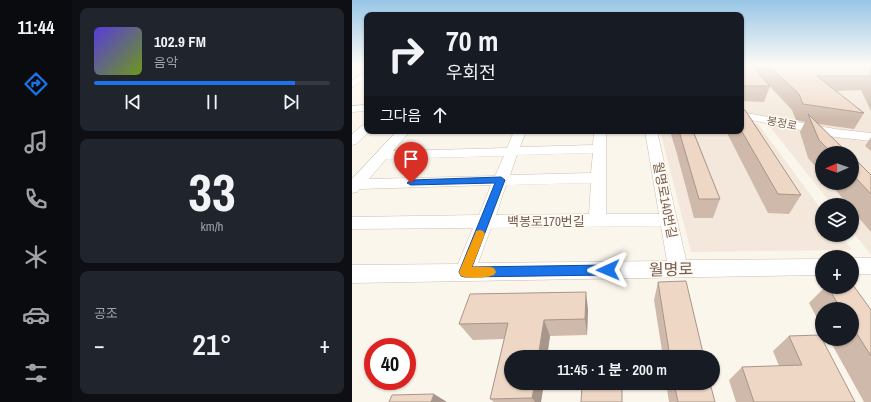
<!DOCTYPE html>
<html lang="ko">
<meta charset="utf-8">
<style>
body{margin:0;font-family:"Archivo Narrow","Noto Sans KR",sans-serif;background:#20242c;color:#f1f3f6;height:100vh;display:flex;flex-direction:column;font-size:15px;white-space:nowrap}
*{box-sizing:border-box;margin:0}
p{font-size:13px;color:#9ea1a6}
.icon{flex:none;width:22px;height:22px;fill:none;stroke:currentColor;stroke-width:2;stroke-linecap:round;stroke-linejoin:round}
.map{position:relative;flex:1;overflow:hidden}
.drawer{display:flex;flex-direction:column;gap:8px;padding:8px;background:#0d0f14;width:280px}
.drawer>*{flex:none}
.guide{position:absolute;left:12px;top:12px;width:380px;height:122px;border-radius:8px;box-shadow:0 1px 3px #0004;background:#171b24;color:#f1f3f6;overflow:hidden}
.needle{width:26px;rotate:268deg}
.fabs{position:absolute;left:463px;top:146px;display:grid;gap:8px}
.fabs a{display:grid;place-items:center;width:44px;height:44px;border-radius:50%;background:#171b24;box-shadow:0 1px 3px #0004;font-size:20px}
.speed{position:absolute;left:12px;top:338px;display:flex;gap:8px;font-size:20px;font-weight:700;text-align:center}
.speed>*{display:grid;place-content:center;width:52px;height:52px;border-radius:50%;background:#171b24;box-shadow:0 1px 3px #0004;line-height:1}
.speed .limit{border:6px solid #d22;background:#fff;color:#111}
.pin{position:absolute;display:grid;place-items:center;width:34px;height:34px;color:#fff;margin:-41px -17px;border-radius:50% 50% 50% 0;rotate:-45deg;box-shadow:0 0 4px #0007}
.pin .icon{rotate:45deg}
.me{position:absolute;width:44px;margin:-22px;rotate:269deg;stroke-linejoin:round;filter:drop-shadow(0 0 3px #0008)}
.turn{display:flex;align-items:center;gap:14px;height:84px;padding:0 16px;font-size:18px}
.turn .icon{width:52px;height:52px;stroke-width:2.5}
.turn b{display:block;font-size:28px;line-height:34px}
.then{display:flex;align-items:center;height:38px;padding:0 16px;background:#0003;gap:8px;font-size:15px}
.big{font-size:30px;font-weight:600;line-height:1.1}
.drawer .card{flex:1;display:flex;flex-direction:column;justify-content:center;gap:6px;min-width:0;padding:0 14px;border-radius:8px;background:#20242c}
.drawer .dial{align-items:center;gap:0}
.dial b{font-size:52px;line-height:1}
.song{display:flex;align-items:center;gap:12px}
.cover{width:48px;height:48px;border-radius:6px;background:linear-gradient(135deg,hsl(250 70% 55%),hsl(80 70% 35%))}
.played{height:4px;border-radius:2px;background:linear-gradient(90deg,#1a73e8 85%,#363941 85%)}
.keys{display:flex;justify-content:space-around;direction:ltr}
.heat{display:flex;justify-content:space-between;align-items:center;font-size:22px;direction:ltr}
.trip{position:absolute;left:152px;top:350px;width:216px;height:40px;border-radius:20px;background:#171b24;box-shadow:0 1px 3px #0004;font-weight:600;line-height:40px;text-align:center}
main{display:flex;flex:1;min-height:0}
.menu{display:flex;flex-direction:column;width:72px;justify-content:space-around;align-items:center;background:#090b0e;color:#9ea1a6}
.menu .icon{width:28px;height:28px}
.menu .selected{color:#1a73e8}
.menu b{font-size:18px;color:#f1f3f6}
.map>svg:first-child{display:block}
.residential{fill:#f3e8db;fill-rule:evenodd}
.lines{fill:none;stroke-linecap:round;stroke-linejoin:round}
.minor-casing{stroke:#cdbfb2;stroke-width:1}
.minor{fill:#fff;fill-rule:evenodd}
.wall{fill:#ceb9aa}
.shaded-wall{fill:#a7968b}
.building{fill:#efd7c6;stroke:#a7968b}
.route{fill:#1a73e8;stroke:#114b97}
.slow{fill:#f59e0b}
.labels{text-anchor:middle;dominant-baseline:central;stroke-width:3;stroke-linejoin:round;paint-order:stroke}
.far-street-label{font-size:11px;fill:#765e50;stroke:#fefaf3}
.street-label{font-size:13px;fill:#765e50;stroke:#fefaf3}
.near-street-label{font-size:16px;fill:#765e50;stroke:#fefaf3}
</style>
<main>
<nav class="menu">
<b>11:44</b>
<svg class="icon selected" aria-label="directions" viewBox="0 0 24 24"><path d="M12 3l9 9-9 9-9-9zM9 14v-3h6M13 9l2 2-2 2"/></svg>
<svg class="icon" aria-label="music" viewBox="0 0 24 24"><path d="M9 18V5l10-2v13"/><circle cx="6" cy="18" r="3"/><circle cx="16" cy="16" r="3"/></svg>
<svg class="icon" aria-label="phone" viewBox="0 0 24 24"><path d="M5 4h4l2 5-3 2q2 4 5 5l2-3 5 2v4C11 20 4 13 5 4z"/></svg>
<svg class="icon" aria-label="climate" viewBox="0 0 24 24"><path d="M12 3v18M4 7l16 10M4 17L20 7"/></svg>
<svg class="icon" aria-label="car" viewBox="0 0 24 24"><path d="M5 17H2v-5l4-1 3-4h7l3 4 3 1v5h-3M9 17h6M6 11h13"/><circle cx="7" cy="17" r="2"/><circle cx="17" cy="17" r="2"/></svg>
<svg class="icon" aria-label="filters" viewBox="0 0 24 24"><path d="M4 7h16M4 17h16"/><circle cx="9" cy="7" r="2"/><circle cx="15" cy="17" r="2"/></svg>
</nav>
<section class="drawer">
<div class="card">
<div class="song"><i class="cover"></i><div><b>102.9 FM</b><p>음악</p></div></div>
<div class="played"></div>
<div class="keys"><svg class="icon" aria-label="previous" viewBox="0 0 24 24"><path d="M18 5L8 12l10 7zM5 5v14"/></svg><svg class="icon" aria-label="pause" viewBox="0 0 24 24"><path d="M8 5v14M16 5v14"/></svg><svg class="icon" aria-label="next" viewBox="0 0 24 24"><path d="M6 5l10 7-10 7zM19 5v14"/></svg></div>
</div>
<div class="card dial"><b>33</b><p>km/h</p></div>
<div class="card"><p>공조</p>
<div class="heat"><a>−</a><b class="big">21°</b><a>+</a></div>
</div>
</section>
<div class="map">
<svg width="519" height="402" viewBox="0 0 519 402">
<rect width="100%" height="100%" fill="#fbf6ec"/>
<path class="residential" d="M389,65L519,84V134H503L389,112Z
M389,121L406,124L470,210V235H489L500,250L339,252L308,131H389Z
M415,123L494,139L519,140V255L500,231V205H480ZM470,153H500V183H470Z"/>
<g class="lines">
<g class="minor-casing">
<path id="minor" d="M15,71V78L0,87V80Z
M15,105V111L0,112V106Z
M389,112L483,129L519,133V141L483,137L389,118Z
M15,123V131H18L4,144L0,145V134L11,125Z
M45,131H58L41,151L155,148L162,131H174L168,147L241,145L242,131H254V214H307L293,131H305L334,260L470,259V275L0,283V265L106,264L121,228L0,229V217L127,215L139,185L8,189L5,192L0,193V179ZM241,153L239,173L158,175L165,155ZM152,156L143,176L17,179L34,159ZM239,183L237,214L144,215L154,185ZM309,226L315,261L126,263L139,228Z
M500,258H519V274H500Z"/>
</g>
<use href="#minor" class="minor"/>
</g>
<path class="wall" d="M389,65H513L519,68V111L509,90L483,91L512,113L502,129L466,124L496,153H470V174L456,158L448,132L453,122L444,120L440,110L411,79L418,86L412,102L389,101Z
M389,110L449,195L437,214L416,213L374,131H389Z
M318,131H341L368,199L361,218H342L325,154Z
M519,137V151L513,146Z
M500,156L519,175V232L500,210V205H496L478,183H500Z
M306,282L352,357H311L302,300Z
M473,287H500L519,310V402H512L477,339H500V309H470V327L457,303Z
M236,309L235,335L198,336L195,357H159L192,383L189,402H142L138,399L152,339L121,340L107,324Z
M437,336L503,402H384L377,380L390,367L427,366L421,351Z
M314,383H358L363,402H317Z"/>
<path class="shaded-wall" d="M234,292L236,309L235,335L233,319Z
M192,320L198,336L195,357H186Z
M183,383H192L189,402H183L180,398Z
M82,394L95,402H79Z"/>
<path class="building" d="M389,65H399L418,86H389Z
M416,65H513L519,68V78L518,76H465L512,113L451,104L447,94Z
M389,110H393L449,195L426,194L389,130Z
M456,114L496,153H480L467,140Z
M327,131H341L368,199H347Z
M500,156L519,175V194L500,174Z
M334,281L352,357H318L306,282Z
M500,285H501L519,310V356L500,326V309H489L476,287H500Z
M234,292L233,319L192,320L186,357H159V383H183L180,398L138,399L156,323L107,324L118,294Z
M468,335L503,402H402L390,367L450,365L437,336Z
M322,383H358L363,402H326Z
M270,386V402H229L230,387Z
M82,394L79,402H37L40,395Z"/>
<linearGradient id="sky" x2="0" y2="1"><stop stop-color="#98c5e6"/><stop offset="0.54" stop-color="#fdfbf6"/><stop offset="1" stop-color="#fdfbf6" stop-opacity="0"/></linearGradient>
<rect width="519" height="121" fill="url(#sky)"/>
<path class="route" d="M149,177L153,180L120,267L256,265L261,266L262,270L261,273L256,275L113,277L109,276L107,272L143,183L59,185L55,183L59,180Z"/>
<path class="slow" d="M128,230L131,231L133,234L120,267H138L142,268L144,272L142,275C134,278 117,279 109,276L107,272L123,234L124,231Z"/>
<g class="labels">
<g class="far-street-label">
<text transform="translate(430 123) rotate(11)">봉정로</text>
</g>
<g class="street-label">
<text transform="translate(313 200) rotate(79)">월명로140번길</text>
<text x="194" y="221">백봉로170번길</text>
</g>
<g class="near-street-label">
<text transform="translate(319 269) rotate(-1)">월명로</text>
</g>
</g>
</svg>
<div class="fabs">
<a><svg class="needle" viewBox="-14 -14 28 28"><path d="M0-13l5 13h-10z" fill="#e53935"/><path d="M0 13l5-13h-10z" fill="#9ea1a6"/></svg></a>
<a><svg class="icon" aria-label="layers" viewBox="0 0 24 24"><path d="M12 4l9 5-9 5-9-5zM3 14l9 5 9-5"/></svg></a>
<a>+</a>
<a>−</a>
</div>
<div class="speed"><div class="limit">40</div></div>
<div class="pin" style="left:59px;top:183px;background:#d93025"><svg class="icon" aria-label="arrive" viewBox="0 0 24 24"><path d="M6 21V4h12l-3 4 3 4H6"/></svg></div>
<svg class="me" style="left:256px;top:270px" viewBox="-20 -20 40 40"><path d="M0-17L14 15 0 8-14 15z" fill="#1a73e8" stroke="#fff" stroke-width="4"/></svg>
<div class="trip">11:45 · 1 분 · 200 m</div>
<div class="guide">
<div class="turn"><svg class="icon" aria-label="right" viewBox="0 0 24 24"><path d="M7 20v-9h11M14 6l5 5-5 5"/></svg><div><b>70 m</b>우회전</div></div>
<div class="then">그다음<svg class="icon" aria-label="ahead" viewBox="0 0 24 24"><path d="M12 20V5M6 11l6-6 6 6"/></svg></div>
</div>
</div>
</main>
